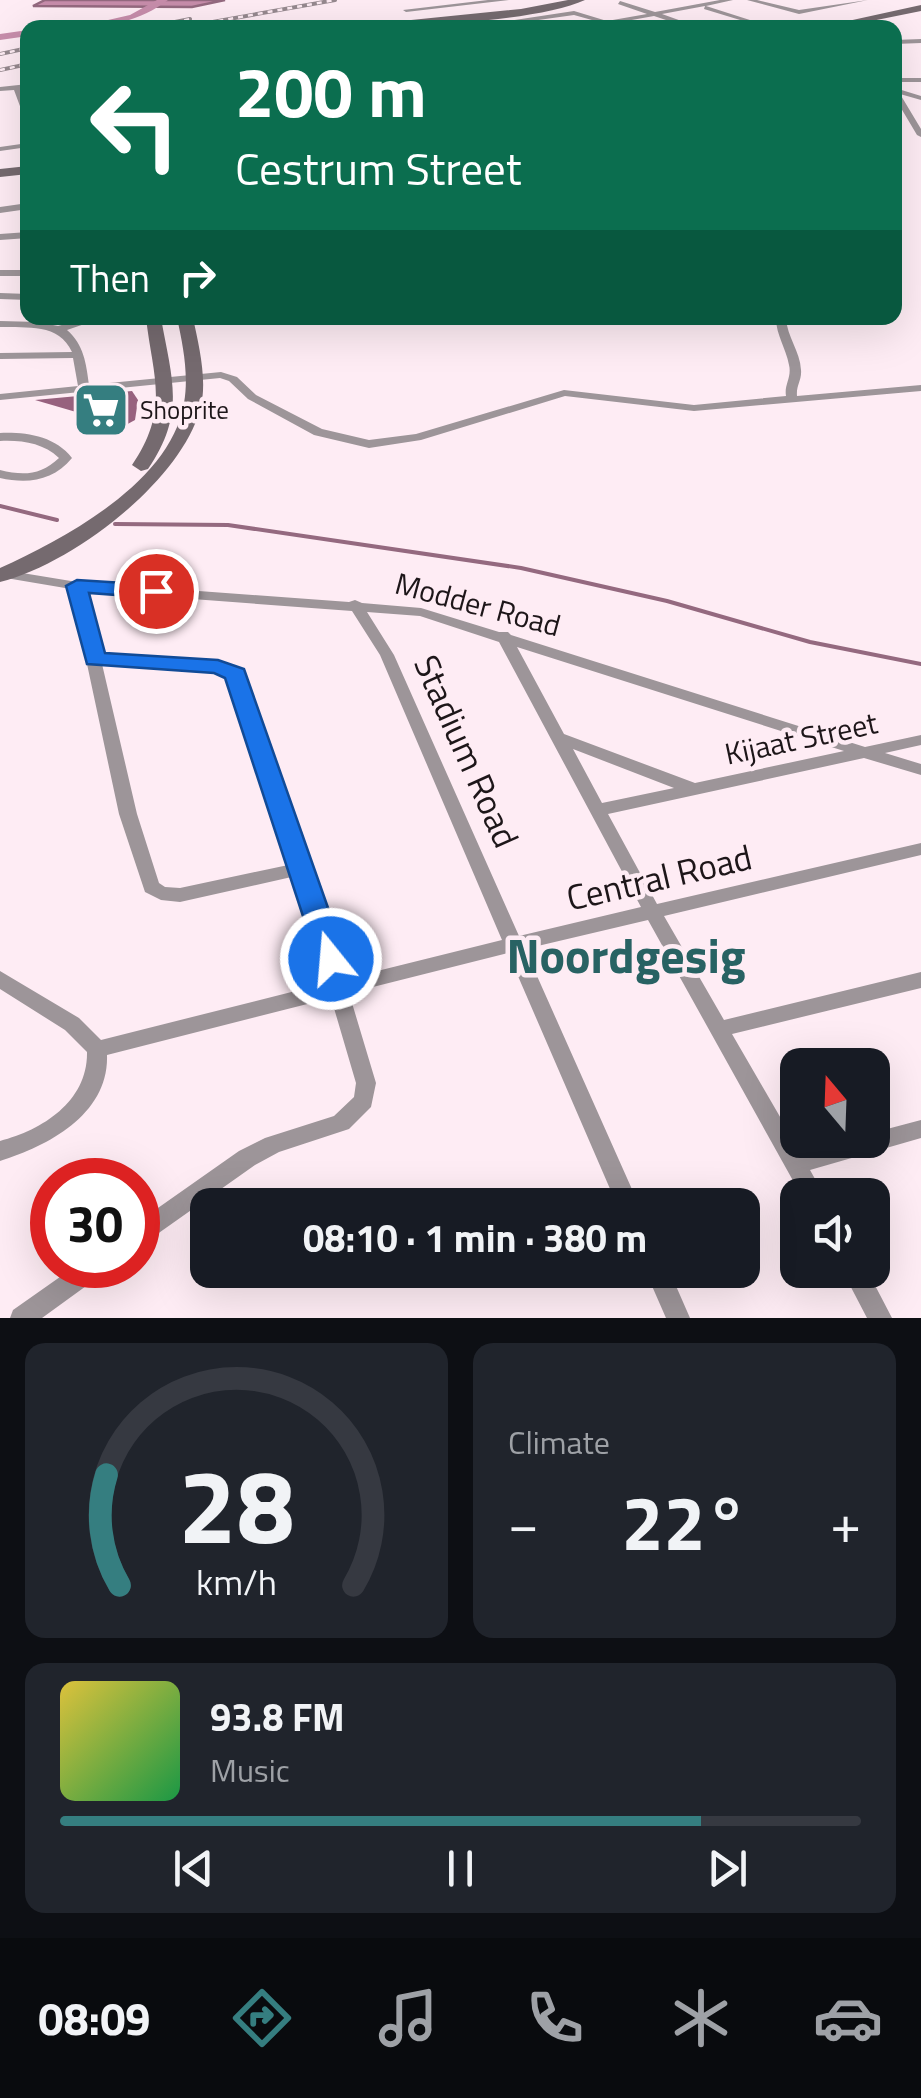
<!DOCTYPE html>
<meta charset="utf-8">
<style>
body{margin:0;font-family:"Titillium Web",sans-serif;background:#20242c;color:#f1f3f6;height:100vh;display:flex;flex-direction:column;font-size:38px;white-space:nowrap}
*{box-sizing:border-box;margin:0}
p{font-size:32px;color:#9ea1a6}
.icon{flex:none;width:55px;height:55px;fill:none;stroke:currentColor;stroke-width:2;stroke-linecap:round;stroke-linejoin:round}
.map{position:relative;height:1318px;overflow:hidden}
.details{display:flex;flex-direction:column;gap:25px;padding:25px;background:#0d0f14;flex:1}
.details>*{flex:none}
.banner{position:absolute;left:20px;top:20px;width:882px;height:305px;border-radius:20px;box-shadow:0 10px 40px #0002;background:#0b6e4f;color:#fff;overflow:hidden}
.needle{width:65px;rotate:341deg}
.fabs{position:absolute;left:780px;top:1048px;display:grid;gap:20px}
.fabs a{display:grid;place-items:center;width:110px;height:110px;border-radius:20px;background:#171b24;box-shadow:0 10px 40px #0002;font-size:50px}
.speed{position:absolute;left:30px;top:1158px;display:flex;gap:20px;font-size:50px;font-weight:700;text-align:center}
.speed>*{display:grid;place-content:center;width:130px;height:130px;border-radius:50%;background:#171b24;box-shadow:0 10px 40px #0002;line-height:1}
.speed .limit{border:15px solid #d22;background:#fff;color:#111}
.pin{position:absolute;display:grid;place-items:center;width:85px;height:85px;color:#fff;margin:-42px;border:5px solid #fff;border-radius:50%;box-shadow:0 2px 10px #0007}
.me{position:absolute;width:110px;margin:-55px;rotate:343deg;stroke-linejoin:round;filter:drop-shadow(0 0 8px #0008)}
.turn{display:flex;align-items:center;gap:35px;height:210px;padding:0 50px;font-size:45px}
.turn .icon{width:130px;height:130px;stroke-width:2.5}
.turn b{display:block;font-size:70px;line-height:85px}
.then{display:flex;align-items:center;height:95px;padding:0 50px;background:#0003;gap:20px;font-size:38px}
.big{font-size:75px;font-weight:700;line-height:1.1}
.details .card{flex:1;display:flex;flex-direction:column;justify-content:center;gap:15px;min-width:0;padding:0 35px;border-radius:20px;background:#20242c}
.details .dial{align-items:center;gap:0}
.dial svg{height:260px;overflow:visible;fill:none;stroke:#363941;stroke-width:7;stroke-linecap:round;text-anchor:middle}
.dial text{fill:#f1f3f6;stroke:none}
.song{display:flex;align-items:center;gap:30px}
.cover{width:120px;height:120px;border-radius:15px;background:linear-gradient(135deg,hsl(50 70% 55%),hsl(140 70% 35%))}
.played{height:10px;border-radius:5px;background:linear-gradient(90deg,#357e80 80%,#363941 80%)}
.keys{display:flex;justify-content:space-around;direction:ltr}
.heat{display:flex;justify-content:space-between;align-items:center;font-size:55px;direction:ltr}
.details .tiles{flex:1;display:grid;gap:25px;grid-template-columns:1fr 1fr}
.card:last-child{grid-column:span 2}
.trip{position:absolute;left:190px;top:1188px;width:570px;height:100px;border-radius:20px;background:#171b24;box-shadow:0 10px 40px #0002;font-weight:700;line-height:100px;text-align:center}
.tabs{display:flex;height:160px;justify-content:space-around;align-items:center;background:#090b0e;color:#9ea1a6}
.tabs .icon{width:70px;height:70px}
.tabs .active{color:#357e80}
.tabs b{font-size:45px;color:#f1f3f6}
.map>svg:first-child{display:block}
.water{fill:#c78dab;stroke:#94697f;stroke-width:2.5}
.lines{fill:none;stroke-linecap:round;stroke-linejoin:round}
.stream{stroke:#94697f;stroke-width:4}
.river{fill:#c78dab;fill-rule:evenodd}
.building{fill:#97617e}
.street{fill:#9d9599;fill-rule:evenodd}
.secondary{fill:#756a6f;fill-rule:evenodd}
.rail-casing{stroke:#96898f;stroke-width:4}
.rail{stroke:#feecf4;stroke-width:2.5;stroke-dasharray:5;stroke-linecap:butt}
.route{fill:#1a73e8;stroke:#114b97;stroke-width:2.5}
.labels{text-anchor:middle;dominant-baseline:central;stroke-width:9;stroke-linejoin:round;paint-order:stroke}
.far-poi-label{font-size:25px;fill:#1d1619;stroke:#feecf4;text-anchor:start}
.street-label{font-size:30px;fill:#1d1619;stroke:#feecf4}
.near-street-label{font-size:35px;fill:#1d1619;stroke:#feecf4}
.near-district-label{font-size:48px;font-weight:bold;fill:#286263;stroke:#feecf4}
</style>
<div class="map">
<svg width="921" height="1318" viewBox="0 0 921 1318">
<rect width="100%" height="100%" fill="#feecf4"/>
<path class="water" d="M45,0H225L192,7L33,6Z"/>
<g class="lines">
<path class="stream" d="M0,506L57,520
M115,524L228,525L521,568L667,601L810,642L921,664"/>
<path class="river" d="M157,0H168C140,21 108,28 73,28L130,15Z
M28,30V36L0,40V34Z"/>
</g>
<path class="building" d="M132,391L138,400L135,420L124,426L35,400Z"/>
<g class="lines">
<path class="street" d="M488,0H509L406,12L403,10Z
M720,0H733L706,6L753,21L750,23L704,9L705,6L662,14L701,28H690L654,16L615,23L627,28L607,25L576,28L599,22L574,15L482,28H462L574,11L607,21L647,14L618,4L620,1L655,12Z
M747,0H757L799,10L868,0L799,14Z
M344,21L342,24L280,28L283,26Z
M921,39V43L895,44V40Z
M895,78H921V82H895Z
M28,84V88L21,89L28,106V119L24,117L14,90L0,91V87Z
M895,88L921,96V100L900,94L921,129V137L917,135L895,98Z
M28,143V147L0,151V147Z
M28,203V209L0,213V207Z
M28,232V238L0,240V234Z
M0,270H28V276H0Z
M0,293L28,294V300L0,299Z
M88,318H102L67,330C84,345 86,363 89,385L221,372L237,377L256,395L322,429L369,440L416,434L564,390L694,405L786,396C784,385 792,377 789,365C786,348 776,335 776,318H786C787,337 800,351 801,370C802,380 796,385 797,396L921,385V391L694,411L565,396L421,440L369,448L314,435L248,399L229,381L220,378L0,400V394L78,386L73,358L0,359V353L72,352C59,323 27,328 0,327V321L38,322L58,326Z
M0,433C26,432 55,436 72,458C53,481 28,484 0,478V470C24,476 41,475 59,458C43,443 22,440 0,441Z
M4,570L77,582L349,602L355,600L362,603L421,608L499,632H508L511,635L865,747L921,735V745L885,753L921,764V775L864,758L608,814L657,904L921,843V855L664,916L724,1020L921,972V988L732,1034L801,1153L848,1140H872V1133L921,1120V1138L810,1170L824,1195H801L648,920L525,949L639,1205H617L508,953L349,993L376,1083L371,1107L349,1129L279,1152L255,1165L146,1242L138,1245V1222L239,1151L265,1138L334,1116L354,1097L356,1083L331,998L107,1055C109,1114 49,1146 0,1161V1141C43,1130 88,1101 87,1052L65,1030L0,989V971L79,1018L101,1040L327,983L296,876L180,902L161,900L145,892L119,814L71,589L0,577V571ZM85,591L352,611L380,655L502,940L345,979L312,868L246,677L218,662L100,655ZM367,612L420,616L499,642L641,907L519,936L394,655ZM517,647L844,751L695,783L564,734ZM102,664L215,671L231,680L293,864L180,888L165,887L159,883L137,814ZM573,749L674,788L602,803Z
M77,1265H108L104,1273L42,1318H10L13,1310Z
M645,1270H669L690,1318H666Z
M842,1270H867L892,1318H867Z"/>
<path class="secondary" d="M568,0H585C535,23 391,28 332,28L521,9Z
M921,5V11L837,28H816Z
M28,166V174L0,177V169Z
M146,318H161C172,380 186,413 148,469L141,471L132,465C170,409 153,378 146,318Z
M177,318H193C199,346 208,382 200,410C179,483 72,564 0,582V568C66,538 171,482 184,403C189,375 183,345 177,318Z"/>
<g class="rail-casing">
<path id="rail" d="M145,28L190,19
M179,28L335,0
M0,54L28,48
M0,70L28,64"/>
</g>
<use href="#rail" class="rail"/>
</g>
<path class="route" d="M77,580L156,585L167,591L156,598L89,593L105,653L218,660L244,669L346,959L342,967L331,970L321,967L317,959L225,678L214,673L87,664L66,586Z"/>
<defs>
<g id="supermarket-square" transform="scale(2.875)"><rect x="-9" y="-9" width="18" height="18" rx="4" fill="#357e80" stroke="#feecf4"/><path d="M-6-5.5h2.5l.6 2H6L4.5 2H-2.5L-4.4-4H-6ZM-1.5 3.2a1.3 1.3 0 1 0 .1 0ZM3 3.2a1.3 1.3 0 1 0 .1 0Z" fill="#fff"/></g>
</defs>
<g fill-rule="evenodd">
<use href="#supermarket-square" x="101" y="410"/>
</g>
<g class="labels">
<g class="far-poi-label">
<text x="140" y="410">Shoprite</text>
</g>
<g class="street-label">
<text transform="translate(478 604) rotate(15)">Modder Road</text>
<text transform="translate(801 738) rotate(-12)">Kijaat Street</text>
</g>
<g class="near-street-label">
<text transform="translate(467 751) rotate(66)">Stadium Road</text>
<text transform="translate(659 877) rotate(-13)">Central Road</text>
</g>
<g class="near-district-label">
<text x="626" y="955">Noordgesig</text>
</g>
</g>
</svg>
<div class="fabs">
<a><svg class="needle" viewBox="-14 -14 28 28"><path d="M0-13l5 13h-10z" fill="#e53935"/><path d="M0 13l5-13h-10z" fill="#9ea1a6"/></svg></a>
<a><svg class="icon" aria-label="sound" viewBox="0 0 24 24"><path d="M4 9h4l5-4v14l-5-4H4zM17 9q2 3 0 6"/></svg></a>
</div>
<div class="speed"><div class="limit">30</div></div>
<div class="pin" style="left:156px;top:591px;background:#d93025"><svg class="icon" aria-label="arrive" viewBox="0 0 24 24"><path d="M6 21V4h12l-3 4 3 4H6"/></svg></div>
<svg class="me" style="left:331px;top:959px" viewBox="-20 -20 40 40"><circle r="17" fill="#1a73e8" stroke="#fff" stroke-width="3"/><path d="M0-11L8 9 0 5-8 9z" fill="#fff"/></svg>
<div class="trip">08:10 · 1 min · 380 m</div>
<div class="banner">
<div class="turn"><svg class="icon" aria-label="left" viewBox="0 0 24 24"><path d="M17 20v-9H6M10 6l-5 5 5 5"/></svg><div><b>200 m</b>Cestrum Street</div></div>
<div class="then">Then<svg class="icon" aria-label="right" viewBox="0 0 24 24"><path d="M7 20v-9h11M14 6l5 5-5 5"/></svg></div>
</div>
</div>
<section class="details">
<div class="tiles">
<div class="card dial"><svg viewBox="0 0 100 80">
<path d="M14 69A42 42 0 1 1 86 69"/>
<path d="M14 69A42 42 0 0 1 10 35" stroke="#357e80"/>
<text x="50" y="56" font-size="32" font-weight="700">28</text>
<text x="50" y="72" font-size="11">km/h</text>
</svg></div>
<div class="card"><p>Climate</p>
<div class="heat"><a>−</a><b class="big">22°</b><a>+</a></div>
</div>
<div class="card">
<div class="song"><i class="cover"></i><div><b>93.8 FM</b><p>Music</p></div></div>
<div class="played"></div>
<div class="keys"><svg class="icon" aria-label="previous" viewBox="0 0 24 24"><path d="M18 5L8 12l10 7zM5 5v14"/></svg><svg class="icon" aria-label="pause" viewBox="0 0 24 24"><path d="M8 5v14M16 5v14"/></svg><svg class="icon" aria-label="next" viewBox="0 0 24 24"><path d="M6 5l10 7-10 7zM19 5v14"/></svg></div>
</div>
</div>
</section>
<nav class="tabs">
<b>08:09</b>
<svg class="icon active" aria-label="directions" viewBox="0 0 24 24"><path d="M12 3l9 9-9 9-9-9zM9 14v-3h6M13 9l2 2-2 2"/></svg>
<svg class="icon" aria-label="music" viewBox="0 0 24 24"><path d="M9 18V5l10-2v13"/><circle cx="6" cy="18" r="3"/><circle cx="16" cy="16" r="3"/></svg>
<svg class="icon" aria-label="phone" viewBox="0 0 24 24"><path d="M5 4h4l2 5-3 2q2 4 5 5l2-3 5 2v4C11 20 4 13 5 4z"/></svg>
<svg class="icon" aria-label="climate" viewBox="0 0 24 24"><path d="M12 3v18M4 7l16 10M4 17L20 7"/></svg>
<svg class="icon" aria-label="car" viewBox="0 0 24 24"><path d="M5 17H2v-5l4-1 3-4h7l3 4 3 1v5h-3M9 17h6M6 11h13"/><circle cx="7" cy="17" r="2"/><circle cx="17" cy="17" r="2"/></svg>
</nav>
